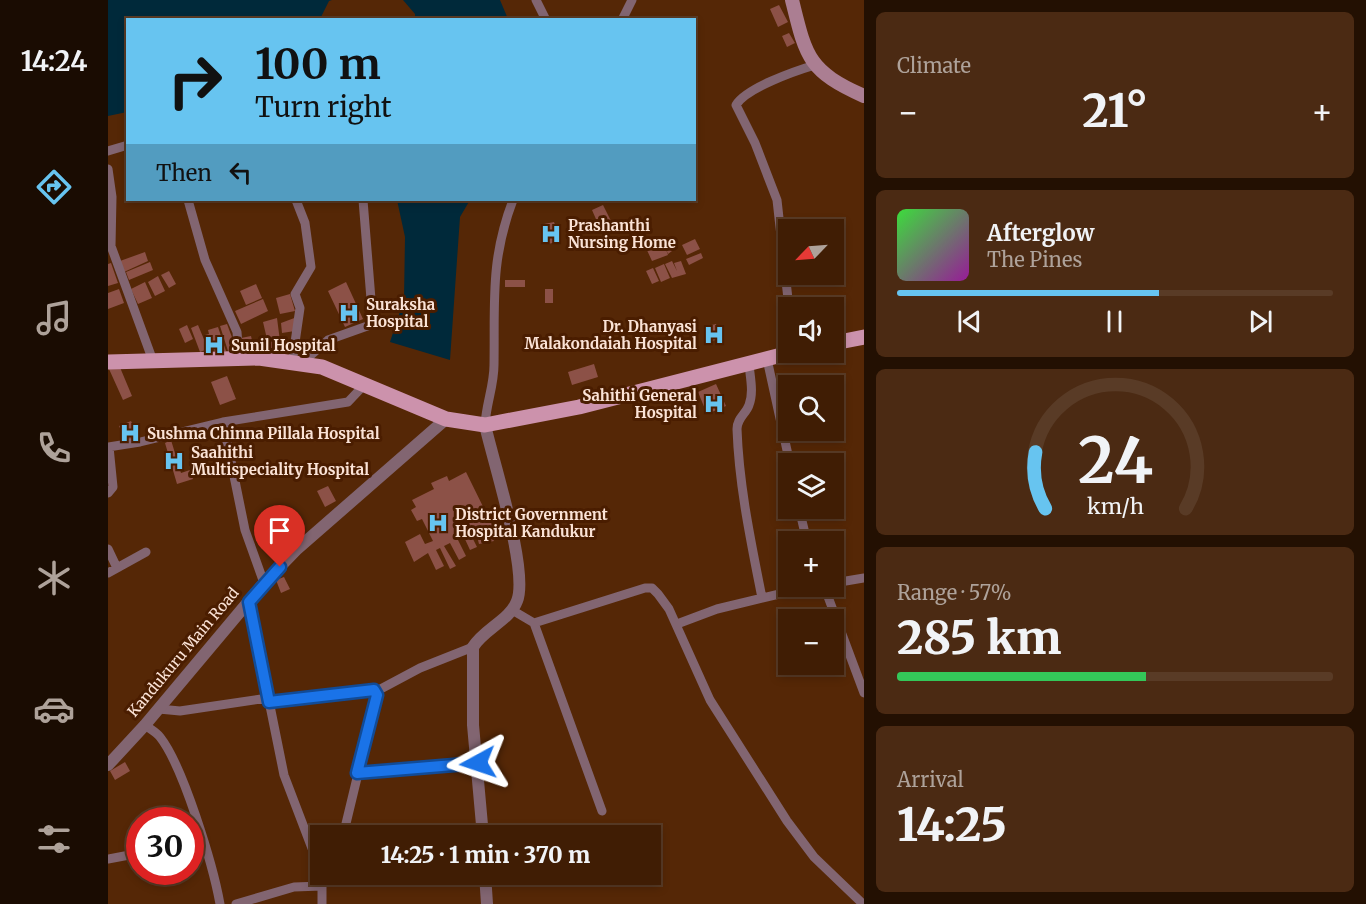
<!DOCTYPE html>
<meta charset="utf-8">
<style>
body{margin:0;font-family:Merriweather,serif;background:#4b2a13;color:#f1f3f6;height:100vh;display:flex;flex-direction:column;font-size:22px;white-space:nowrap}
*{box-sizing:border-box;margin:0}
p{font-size:20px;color:#aea29a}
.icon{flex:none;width:33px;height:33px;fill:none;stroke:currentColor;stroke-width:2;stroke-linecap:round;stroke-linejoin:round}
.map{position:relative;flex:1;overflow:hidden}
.drawer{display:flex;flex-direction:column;gap:12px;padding:12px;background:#231002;width:502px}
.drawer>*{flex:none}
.banner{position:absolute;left:18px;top:18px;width:570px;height:183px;border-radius:0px;box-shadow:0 3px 9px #0003,0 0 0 2px #593b26;background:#67c4f0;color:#111;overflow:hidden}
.needle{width:39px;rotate:245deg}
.tools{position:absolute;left:670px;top:219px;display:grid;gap:12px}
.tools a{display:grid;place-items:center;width:66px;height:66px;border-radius:0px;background:#401d04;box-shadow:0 3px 9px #0003,0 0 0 2px #593b26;font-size:30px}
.speed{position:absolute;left:18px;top:807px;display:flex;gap:12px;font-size:30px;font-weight:700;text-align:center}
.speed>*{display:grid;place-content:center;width:78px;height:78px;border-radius:50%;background:#401d04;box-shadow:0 3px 9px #0003,0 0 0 2px #593b26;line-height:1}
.speed .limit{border:9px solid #d22;background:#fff;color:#111}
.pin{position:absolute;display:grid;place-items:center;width:51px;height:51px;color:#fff;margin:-62px -26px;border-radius:50% 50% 50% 0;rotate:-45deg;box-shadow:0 0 6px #0007}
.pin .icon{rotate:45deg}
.me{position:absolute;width:66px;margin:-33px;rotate:265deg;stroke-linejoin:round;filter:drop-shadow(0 0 4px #0008)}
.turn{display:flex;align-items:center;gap:21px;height:126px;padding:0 30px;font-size:27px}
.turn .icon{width:78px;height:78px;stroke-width:2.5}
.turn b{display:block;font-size:42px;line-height:51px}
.then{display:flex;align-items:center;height:57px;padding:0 30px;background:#0003;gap:12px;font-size:22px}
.big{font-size:45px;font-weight:800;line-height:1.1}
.drawer .card{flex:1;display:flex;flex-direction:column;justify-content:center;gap:9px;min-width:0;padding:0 21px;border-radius:9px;background:#4b2a13}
.drawer .dial{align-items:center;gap:0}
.dial svg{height:156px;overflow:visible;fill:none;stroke:#593b26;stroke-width:7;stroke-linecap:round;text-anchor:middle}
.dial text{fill:#f1f3f6;stroke:none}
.song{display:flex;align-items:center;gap:18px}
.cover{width:72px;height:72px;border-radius:9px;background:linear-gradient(135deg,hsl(120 70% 55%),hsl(300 70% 35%))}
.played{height:6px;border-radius:3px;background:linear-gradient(90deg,#67c4f0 60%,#593b26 60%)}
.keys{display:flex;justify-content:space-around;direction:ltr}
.heat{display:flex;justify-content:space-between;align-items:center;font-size:33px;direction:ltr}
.charge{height:9px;border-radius:4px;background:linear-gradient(90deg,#34c759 57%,#593b26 0)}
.trip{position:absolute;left:202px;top:825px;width:351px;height:60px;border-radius:0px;background:#401d04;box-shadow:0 3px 9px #0003,0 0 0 2px #593b26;font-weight:800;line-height:60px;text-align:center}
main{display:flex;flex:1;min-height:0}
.tab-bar{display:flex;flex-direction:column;width:108px;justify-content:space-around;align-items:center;background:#1a0c02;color:#aea29a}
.tab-bar .icon{width:42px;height:42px}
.tab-bar .on{color:#67c4f0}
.tab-bar b{font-size:27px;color:#f1f3f6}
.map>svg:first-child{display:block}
.water{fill:#00293a}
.building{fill:#8c5147}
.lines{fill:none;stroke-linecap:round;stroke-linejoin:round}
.minor{stroke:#826571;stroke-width:9}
.tertiary{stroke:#826571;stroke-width:12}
.secondary{stroke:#ab7e92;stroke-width:14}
.primary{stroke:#cc92ac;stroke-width:15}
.route-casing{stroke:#114b97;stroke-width:15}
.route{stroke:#1a73e8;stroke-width:10}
.labels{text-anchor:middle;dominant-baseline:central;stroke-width:6;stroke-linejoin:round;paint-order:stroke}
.poi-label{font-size:15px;font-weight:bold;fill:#fbe3d6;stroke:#4a1d00;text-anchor:start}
.street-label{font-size:15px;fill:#fbe3d6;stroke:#4a1d00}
</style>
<main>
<nav class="tab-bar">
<b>14:24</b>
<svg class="icon on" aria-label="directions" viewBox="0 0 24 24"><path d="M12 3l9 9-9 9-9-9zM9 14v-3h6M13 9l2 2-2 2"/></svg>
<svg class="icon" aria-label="music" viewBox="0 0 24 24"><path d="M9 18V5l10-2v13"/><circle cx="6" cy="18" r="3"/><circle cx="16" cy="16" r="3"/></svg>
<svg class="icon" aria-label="phone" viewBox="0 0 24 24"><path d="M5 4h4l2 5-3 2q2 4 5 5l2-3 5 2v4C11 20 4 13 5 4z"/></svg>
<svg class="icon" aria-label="climate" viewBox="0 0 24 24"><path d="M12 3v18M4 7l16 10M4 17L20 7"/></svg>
<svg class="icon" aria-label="car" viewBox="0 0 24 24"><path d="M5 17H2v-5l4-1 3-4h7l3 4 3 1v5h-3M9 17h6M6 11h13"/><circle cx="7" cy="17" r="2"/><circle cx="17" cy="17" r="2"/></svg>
<svg class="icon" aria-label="filters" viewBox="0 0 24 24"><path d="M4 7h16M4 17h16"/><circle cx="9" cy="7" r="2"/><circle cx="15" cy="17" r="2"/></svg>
</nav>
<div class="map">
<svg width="756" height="904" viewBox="0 0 756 904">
<rect width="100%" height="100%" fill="#552706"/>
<path class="water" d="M0,0H224L221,1L212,19L20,20L19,112L0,116Z
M295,0H392L400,19H307V14Z
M289,200H362L352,217L342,360L282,342L296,299L297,237Z"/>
<path class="building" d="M671,5L680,22L670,27L662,9Z
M681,33L687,43L679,47L674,36Z
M495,205L503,221L491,226L484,210Z
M446,222L453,241L440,244L436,224Z
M552,238L554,242L559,240L564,251L560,254L556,244L560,255L544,261L538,248Z
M587,239L592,249L579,255L574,245Z
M37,252L40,261L16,272L12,261Z
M593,253L595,258L581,265L578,259Z
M564,261L569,271L566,263L573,261L578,274L564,278L557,264Z
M42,262L45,270L21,280L18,272Z
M3,263L10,283L0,286V264Z
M556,264L562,278L553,282L547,268Z
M545,268L551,281L544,284L538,271Z
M61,271L68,284L61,288L53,275Z
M50,276L57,291L47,296L40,282Z
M397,280H417V287H397Z
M37,282L44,298L30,304L23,289Z
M238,282L255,319L237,327L220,291Z
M148,284L154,298L138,305L132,291Z
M11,289L16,303L0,309V293Z
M437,289H445V303H437Z
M182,294L187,311L172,314L168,298Z
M155,299L160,311L133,324L127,311Z
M189,317L187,331L174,333L173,323Z
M169,318L173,349L162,352L155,322Z
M119,324L128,348L120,351L112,326Z
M608,324L612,339L603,341L599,326Z
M79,325L85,339L77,343L71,329Z
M90,325L100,349L92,352L83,328Z
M110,327L118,351L108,354L106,349L103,350L97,335L101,334L100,330Z
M143,336L146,349L136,351L133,338Z
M486,364L490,377L464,385L460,372Z
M11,365L24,396L15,400L1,369Z
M119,376L128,399L112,405L103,382Z
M608,384L618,406L599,414L590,392Z
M23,421L30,437L18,442L11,426Z
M63,440L73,473L82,470L85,479L69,484L57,443Z
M358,472L389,535L384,537L386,541L371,544L367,528L361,531L369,547L362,550L356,537L350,540L358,556L351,560L342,543L336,546L348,566L342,569L332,548L328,550L336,566L328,570L320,553L306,562L297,542L312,534L317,544L325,541L314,519L309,521L303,510L308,507L304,500L326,489L323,483L339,476L341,481Z
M220,486L228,501L217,507L209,491Z
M176,577L182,589L173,593L168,580Z
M17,762L22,771L7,780L2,771Z"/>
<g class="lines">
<path class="minor" d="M428,0L438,20
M514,20L524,0
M0,151L20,145
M0,169L4,197L3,246L45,361
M80,200L97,260L129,332L131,358
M681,308L669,200L647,143L628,105C638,88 687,71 707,65
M659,359L682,464
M184,363L192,308L187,294L203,267L197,223L188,200
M193,364L220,340L265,324L255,200
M641,364C642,377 646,392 641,405C638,414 629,418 629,429C631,486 643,542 654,598
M115,422L137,530L156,583
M377,425C378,404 386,386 386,365C387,302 382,260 405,200
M0,447L32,442L115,422L240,402L257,384
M0,493L5,487L1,447
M691,508L699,542
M0,549L9,568
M0,573L38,552
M726,583L756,578
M716,586L756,693
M141,602L176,775L213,872
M404,610L426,623L494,811
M426,623L537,588H544L550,594L561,609L602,700L679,821L706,857L755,904
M569,624L609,609L705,586
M267,692L312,668L365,647
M161,702L266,690L269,695L235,836
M51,709L72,711L160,698
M37,725C42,729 48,732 52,737C75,766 105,865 112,904
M249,773L370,763
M0,859L32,853
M128,904L186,887L214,886
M214,904V886L221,874"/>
<path class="tertiary" d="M0,765L37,725L156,583L188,550L338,419
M375,836L365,725V647C376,629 402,620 409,601C421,572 385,461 377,425
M377,874L379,904"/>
<path class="secondary" d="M684,0C698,57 700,71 756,96"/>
<path class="primary" d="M726,343L756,337
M0,362L151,358L214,367L338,419L377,425L471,407L685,352"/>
</g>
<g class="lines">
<g class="route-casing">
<path id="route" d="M172,567L141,602L161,702L266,690L269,695L249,773L370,763"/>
</g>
<use href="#route" class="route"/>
</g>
<defs>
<g id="hospital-bare" transform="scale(1.62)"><path d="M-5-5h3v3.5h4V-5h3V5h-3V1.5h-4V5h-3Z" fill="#67c4f0" stroke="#4a1d00" stroke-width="2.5" paint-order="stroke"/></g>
</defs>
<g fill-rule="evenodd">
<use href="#hospital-bare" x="443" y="234"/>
<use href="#hospital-bare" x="241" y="313"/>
<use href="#hospital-bare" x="606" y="335"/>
<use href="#hospital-bare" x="106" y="345"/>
<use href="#hospital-bare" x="606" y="404"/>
<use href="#hospital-bare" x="22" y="433"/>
<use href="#hospital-bare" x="66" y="461"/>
<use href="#hospital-bare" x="330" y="523"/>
</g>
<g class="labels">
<g class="poi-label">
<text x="460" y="225">Prashanthi<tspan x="460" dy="17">Nursing Home</tspan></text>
<text x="258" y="304">Suraksha<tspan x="258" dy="17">Hospital</tspan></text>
<text x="589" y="326" text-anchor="end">Dr. Dhanyasi<tspan x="589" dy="17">Malakondaiah Hospital</tspan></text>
<text x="123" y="345">Sunil Hospital</text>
<text x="589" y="395" text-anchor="end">Sahithi General<tspan x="589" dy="17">Hospital</tspan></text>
<text x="39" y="433">Sushma Chinna Pillala Hospital</text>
<text x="83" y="452">Saahithi<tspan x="83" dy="17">Multispeciality Hospital</tspan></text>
<text x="347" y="514">District Government<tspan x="347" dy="17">Hospital Kandukur</tspan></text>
</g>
<g class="street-label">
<text transform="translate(75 652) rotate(-50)">Kandukuru Main Road</text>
</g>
</g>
</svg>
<div class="tools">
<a><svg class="needle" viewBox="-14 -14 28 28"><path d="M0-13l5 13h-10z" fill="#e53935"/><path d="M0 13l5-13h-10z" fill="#aea29a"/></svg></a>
<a><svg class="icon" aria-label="sound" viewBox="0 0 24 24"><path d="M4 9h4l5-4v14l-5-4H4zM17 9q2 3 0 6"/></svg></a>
<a><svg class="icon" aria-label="search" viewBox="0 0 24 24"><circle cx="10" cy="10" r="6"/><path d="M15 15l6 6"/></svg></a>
<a><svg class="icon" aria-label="layers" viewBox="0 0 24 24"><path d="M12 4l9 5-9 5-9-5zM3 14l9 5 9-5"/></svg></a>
<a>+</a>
<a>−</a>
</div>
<div class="speed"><div class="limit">30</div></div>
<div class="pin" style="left:172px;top:567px;background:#d93025"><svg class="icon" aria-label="arrive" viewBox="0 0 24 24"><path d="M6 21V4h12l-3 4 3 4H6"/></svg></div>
<svg class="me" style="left:370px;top:763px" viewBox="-20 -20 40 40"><path d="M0-17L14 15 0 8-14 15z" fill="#1a73e8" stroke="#fff" stroke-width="4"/></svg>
<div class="trip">14:25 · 1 min · 370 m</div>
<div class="banner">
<div class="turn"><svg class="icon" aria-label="right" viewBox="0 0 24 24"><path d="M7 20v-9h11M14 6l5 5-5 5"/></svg><div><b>100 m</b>Turn right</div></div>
<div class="then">Then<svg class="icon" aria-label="left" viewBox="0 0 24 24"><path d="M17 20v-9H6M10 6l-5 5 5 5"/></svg></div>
</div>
</div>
<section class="drawer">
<div class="card"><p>Climate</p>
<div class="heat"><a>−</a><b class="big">21°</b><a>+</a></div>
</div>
<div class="card">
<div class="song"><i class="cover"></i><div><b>Afterglow</b><p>The Pines</p></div></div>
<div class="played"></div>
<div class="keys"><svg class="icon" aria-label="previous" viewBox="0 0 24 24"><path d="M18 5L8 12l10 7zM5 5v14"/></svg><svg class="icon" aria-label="pause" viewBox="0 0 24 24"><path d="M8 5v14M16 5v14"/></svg><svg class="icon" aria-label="next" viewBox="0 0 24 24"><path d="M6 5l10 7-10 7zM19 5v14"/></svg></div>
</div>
<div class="card dial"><svg viewBox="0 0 100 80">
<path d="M14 69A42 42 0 1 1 86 69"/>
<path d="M14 69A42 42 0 0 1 9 40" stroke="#67c4f0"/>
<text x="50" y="56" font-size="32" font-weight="700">24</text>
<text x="50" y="72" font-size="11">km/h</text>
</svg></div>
<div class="card"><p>Range · 57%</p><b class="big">285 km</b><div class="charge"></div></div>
<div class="card"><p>Arrival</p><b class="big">14:25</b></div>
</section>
</main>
